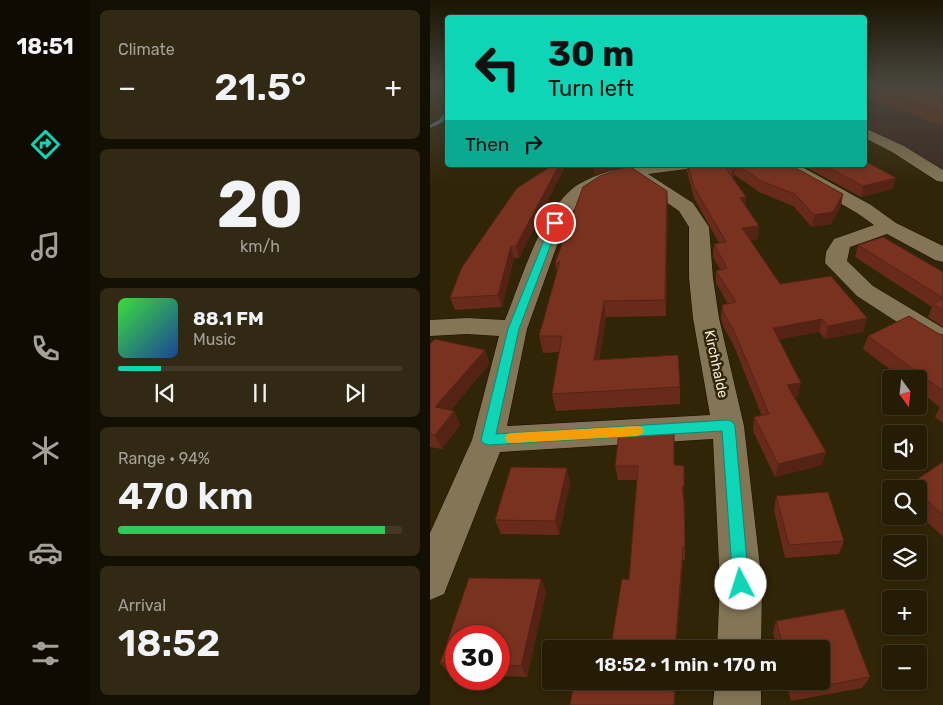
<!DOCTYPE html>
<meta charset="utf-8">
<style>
body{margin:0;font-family:Rubik,sans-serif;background:#312913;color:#f1f3f6;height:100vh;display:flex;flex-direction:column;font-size:19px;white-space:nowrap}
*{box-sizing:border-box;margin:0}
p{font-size:16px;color:#a3a19a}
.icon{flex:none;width:28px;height:28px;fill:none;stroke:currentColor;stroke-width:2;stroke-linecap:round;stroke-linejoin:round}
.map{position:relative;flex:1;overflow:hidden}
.side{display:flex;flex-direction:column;gap:10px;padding:10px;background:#140f03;width:340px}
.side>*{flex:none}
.hud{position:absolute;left:15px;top:15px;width:422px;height:152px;border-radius:5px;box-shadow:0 2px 8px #0003,0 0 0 1px #423a27;background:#0dd5b5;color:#111;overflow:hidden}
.needle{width:32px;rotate:165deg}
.controls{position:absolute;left:452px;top:370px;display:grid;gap:10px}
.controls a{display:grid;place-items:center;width:45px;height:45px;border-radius:5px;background:#251c05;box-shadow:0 2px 8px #0003,0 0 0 1px #423a27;font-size:25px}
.speed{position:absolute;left:15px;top:625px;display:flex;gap:10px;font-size:25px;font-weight:700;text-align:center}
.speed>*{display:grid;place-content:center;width:65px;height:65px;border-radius:50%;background:#251c05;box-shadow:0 2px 8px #0003,0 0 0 1px #423a27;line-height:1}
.speed .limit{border:8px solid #d22;background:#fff;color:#111}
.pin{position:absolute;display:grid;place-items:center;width:42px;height:42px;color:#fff;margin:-21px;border:2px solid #fff;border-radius:50%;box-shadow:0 1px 5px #0007}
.me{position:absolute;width:55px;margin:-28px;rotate:355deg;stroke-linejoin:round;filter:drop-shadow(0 0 4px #0008)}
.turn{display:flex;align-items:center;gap:18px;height:105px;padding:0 20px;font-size:22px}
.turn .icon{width:65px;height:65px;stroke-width:2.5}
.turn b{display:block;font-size:35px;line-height:42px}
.then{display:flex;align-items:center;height:48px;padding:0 20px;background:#0003;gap:10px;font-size:19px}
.big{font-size:38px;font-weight:600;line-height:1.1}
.side .card{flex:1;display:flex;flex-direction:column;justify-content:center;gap:8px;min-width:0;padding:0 18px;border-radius:8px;background:#312913}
.side .dial{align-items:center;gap:0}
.dial b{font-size:65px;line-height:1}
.song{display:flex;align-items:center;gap:15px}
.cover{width:60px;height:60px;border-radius:8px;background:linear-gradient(135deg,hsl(120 70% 55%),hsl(220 70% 35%))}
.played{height:5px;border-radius:2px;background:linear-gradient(90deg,#0dd5b5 15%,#423a27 15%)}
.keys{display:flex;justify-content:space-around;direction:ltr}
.heat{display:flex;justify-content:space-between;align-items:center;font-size:28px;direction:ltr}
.charge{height:8px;border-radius:4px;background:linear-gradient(90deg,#34c759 94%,#423a27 0)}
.trip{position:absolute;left:112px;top:640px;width:288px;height:50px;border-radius:5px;background:#251c05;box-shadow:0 2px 8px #0003,0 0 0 1px #423a27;font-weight:600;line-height:50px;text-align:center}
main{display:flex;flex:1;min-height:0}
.tabs{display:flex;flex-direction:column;width:90px;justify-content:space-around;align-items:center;background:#0f0b02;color:#a3a19a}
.tabs .icon{width:35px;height:35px}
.tabs .on{color:#0dd5b5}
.tabs b{font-size:22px;color:#f1f3f6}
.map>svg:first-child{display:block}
.industrial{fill:#3c2924}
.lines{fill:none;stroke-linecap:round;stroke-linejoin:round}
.stream{fill:#537c80;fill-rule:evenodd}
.street-casing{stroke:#170e00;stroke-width:1}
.secondary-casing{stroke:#170e00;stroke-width:1}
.street{fill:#837556;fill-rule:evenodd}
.secondary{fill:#837556;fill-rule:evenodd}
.wall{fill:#682b1b}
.shaded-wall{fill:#552316}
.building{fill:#79321f;stroke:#552316}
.route{fill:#0dd5b5;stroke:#088a76}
.slow{fill:#f59e0b}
.labels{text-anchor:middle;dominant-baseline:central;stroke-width:5;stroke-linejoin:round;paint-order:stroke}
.street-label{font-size:14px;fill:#f3ebda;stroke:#312507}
</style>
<main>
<nav class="tabs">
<b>18:51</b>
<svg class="icon on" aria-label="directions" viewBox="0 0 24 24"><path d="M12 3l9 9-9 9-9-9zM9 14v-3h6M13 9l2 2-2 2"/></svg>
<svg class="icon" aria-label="music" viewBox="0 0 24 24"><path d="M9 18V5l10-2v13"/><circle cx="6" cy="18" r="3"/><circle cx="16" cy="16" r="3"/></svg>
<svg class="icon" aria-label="phone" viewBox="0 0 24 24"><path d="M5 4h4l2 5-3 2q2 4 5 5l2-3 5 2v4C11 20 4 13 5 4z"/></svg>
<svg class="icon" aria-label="climate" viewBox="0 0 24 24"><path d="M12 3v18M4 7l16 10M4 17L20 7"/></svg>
<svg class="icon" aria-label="car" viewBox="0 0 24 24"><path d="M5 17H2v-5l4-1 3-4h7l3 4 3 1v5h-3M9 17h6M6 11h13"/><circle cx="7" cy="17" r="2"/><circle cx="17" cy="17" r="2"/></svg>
<svg class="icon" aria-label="filters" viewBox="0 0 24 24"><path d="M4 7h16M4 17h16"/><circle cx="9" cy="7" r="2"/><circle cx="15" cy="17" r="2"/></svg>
</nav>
<section class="side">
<div class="card"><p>Climate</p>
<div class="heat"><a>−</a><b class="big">21.5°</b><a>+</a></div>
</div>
<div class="card dial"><b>20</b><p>km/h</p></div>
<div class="card">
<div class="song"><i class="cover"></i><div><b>88.1 FM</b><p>Music</p></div></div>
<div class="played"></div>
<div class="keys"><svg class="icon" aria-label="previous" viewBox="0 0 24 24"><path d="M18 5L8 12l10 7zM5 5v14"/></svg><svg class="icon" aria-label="pause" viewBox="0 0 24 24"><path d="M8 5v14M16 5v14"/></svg><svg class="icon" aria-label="next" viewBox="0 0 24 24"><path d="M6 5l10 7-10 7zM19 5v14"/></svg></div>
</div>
<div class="card"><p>Range · 94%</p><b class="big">470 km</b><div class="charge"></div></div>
<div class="card"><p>Arrival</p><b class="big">18:52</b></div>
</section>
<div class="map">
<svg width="513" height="705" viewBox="0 0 513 705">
<rect width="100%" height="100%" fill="#312507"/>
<path class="industrial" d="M435,84H513V173L446,133L435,128Z"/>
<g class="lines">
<path class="stream" d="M16,111L18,116L13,122L0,128V125L9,120Z"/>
<g class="street-casing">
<path id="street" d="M211,165H259L257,169L218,174L263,203L279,227L283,278L289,318L314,426L332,584L331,649H287L290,584L283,439L70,452L14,594L0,600V533L42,440L69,336L37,334L0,336V320L37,318L75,320C91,281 112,207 149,184C166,174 191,167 211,165ZM200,177L249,211L259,227V278L263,318L280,415L77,426L97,329L135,223C152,195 169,186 200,177Z
M321,165H357L374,168L441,205L466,223L513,246V262L505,260L457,234L420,247L417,261L443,286L513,328V349L504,346L427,296L395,263L396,252L404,239L444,225L427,213L363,176L323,169Z
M285,681H331V705H283Z"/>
</g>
<g class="secondary-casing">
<path id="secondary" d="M435,128L474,146L513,170V182L507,181L462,152L435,138Z"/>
</g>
<use href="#street" class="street"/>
<use href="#secondary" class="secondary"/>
</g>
<path class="wall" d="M435,84H513V126L435,98Z
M257,165H353L413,194L411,206L401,224L382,227L363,206L329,192L305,175L303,178L316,197L315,205L329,226L328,239L320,240L350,284L437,318L433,332L395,339L389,332L349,339L368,396L364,397L396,452L392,465L345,477L323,431L324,417L332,416L303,344L293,326L291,318L292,305L298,304L286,283V271L290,269L283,257L284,244L289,243L264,198L257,171Z
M368,165H435L463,189L431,197L374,166Z
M134,168L89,258H84L72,307L25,310L20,298Z
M237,191L236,316L176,317L169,359L250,387V404L126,411L122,394L129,352L113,353L109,336L127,271L125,263Z
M428,245L513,272V327L498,317L502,307L425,257Z
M509,334L513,335V423L505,417L510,407L489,391V379H473L433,349L438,336Z
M0,344L55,350L59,364L21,410L24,411L30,425L12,449L0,447Z
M244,430V465L254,502L255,560H253L246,649H181V646L199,580L207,480H188L185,466Z
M513,462V537L489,514V489H477L480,484Z
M140,482L129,535L71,534L65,520Z
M346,496L414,541L409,554L355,558L344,510Z
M39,578L111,579L116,592L97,677L69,676V636H26V674H20L10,663Z
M346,621L440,677L432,688L361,701L356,681H391V649H347L343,633Z"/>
<path class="shaded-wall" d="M129,165H133L134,168L89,258L86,246Z
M163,165H200L164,175Z
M305,165V175L301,180L302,169Z
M466,178L463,189L431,197L433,186Z
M237,191L238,205L236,316L235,300Z
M413,194L411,206L401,224L382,227L384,215Z
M316,197L315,209L310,198Z
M329,226L328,239L311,241L312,228Z
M81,246L84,258L72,307L68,295Z
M174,301L176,317L167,376L164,360Z
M437,318L433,332L395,339L398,326Z
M392,319L389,332L341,341L343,328Z
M55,350L59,364L12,421L5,407Z
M371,383L368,396L354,399L357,385Z
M24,411L30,425L12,449L5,435Z
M396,452L392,465L345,477L348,464Z
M137,468L140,482L129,535L125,521Z
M254,486V500L252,487Z
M253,547V560L246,649H245Z
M111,579L116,592L97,677L91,666Z"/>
<path class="building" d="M435,84H504L513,86V112L435,86Z
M435,161L466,178L433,186L394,165H435Z
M123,165H129L86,246H81L68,295L20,298L32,267L87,188Z
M258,165H305L302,169L294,166L316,197L310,198L329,226L312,228L350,284L401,276L437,318L398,326L392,319L343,328L371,383L357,385L396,452L348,464L324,417L339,414L304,331L293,312L292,305L306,302L286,271L297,268L284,244L296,242L264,187Z
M307,165H353L364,167L413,194L403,212L384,215L365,194L331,181Z
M199,166L237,191L235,300L174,301L164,360L248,355L250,387L122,394L132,336H109L130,261L127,264L125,263L153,187L170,176Z
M453,237L513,272V298L428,245Z
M513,299V310L503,304Z
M479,316L509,334L513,335V391L438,336Z
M5,339L55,350L5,407L24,411L5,435L0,434V344Z
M244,430V465L254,466V486L252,487L254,502L255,547H253L245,649H219L181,646L192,579L199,580L208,466H185L189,432Z
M513,462V515L489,493V489H484L480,484Z
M81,467L137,468L125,521L65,520Z
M398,492L414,541L359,545L346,496Z
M39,578L111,579L91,666L69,665V636H26V664L10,663Z
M414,609L440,677L366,691L363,681H391V649H354L346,621Z
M143,688L245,691L244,705H140Z"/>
<linearGradient id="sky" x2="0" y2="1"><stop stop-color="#1b1404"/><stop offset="0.46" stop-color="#48463c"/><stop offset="1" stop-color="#48463c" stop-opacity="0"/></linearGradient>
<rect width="513" height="183" fill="url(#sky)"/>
<path class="route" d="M125,220L129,223L89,329L66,434L298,420L303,422L305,426L319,584L317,590L311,592L305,590L303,584L292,431L58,445L53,443L51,440L78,329L121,223Z"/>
<path class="slow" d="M207,426L212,427L214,431L212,434L207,436L82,443L77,442L75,438L77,434L82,433Z"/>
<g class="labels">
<g class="street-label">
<text transform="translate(286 364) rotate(78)">Kirchhalde</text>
</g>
</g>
</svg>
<div class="controls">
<a><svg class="needle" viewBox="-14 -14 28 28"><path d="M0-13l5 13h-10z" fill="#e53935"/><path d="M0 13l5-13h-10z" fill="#a3a19a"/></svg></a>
<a><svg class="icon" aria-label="sound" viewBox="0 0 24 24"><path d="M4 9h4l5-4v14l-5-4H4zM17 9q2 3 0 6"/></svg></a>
<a><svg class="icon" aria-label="search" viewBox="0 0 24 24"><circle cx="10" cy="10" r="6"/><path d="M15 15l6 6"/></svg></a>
<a><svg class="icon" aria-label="layers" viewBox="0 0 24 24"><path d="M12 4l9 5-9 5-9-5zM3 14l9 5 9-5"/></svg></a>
<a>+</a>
<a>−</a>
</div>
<div class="speed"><div class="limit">30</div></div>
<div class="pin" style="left:125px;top:223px;background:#d93025"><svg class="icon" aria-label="arrive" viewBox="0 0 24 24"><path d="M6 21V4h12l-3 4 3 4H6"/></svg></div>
<svg class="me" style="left:311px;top:584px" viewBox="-20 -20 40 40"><circle r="19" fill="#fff"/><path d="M0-13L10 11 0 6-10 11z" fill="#0dd5b5"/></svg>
<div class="trip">18:52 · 1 min · 170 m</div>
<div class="hud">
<div class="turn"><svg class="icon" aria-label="left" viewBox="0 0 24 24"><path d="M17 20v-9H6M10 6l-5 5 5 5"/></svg><div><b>30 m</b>Turn left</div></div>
<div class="then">Then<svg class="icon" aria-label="right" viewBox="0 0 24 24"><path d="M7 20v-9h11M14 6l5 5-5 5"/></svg></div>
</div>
</div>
</main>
